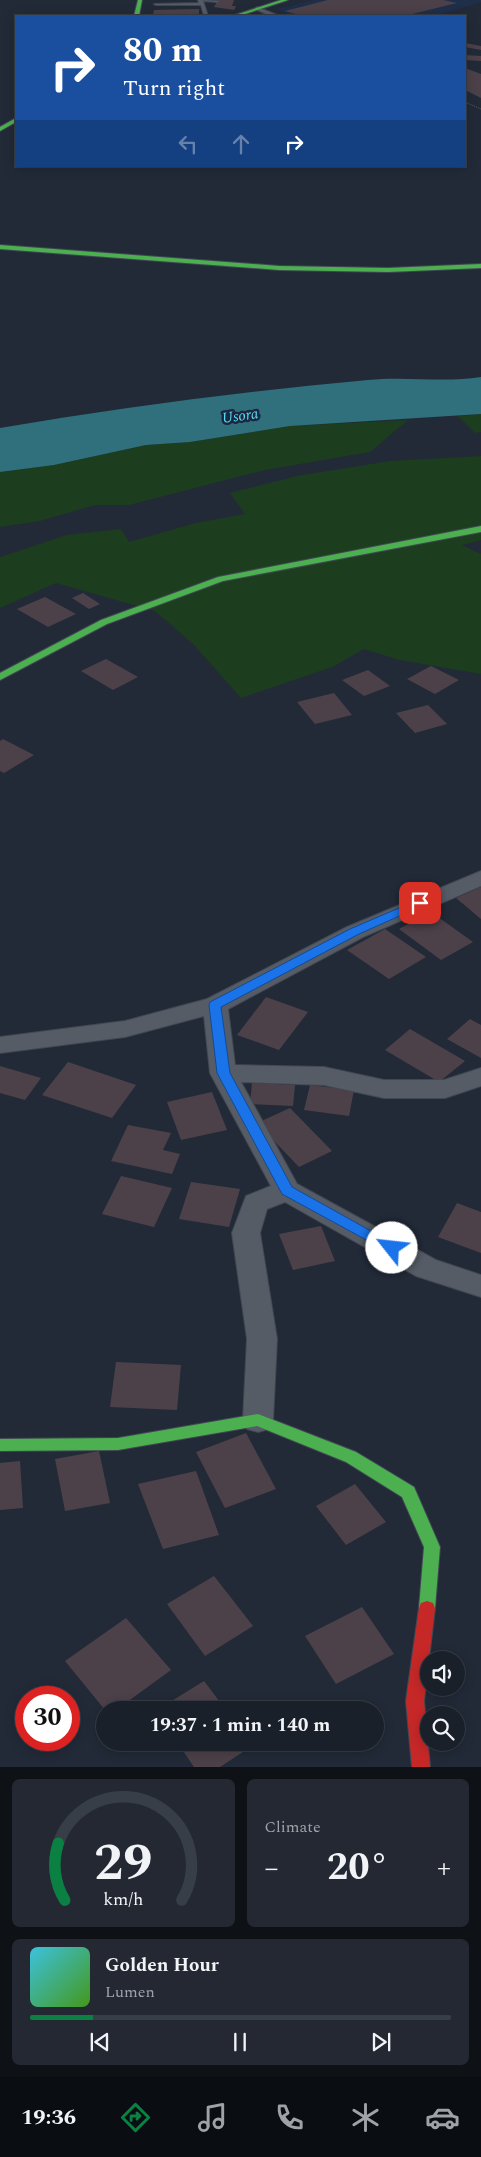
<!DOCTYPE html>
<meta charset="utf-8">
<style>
body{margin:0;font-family:Spectral,serif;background:#232832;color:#f1f3f6;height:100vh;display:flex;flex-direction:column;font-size:19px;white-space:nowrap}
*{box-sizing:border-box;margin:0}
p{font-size:16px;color:#9fa3a8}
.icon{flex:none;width:28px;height:28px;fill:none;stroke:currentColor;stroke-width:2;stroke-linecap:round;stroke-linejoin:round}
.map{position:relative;height:1767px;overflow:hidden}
.details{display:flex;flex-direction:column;gap:12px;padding:12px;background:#0e1217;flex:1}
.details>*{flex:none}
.guide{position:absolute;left:15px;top:15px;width:451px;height:152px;border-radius:0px;box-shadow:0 2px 12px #0003,0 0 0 1px #383e47;background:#1a4fa0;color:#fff;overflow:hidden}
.controls{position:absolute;left:420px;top:1651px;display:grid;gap:10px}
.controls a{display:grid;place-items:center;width:45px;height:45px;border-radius:50%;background:#1a202a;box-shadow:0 2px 12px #0003,0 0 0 1px #383e47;font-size:25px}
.speed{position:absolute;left:15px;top:1686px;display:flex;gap:10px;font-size:25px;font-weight:700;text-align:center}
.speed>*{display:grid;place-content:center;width:65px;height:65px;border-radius:50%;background:#1a202a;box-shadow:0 2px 12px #0003,0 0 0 1px #383e47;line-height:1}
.speed .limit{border:8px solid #d22;background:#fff;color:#111}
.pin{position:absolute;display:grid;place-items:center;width:42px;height:42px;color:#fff;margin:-21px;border-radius:10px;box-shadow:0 2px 8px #0006}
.me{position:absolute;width:55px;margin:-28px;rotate:299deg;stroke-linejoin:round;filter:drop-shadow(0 0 4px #0008)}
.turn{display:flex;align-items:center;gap:18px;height:105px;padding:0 25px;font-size:22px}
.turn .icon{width:65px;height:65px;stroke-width:2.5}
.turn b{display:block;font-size:35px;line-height:42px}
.lanes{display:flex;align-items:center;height:48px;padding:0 25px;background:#0003;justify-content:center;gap:25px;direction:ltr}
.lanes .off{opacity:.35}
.big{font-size:38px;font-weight:700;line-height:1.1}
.details .card{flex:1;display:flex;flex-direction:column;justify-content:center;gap:8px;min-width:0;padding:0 18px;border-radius:8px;background:#232832}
.details .dial{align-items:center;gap:0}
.dial svg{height:130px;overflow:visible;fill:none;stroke:#383e47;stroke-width:7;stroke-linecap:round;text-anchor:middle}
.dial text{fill:#f1f3f6;stroke:none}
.song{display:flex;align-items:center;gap:15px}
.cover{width:60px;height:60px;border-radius:8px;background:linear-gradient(135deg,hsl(190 70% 55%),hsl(100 70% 35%))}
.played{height:5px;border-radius:2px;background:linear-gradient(90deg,#0b8043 15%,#383e47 15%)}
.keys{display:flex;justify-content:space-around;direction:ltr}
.heat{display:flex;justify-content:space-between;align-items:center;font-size:28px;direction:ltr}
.details .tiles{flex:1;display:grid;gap:12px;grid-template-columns:1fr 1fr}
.card:last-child{grid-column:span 2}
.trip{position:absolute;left:96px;top:1701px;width:288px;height:50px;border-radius:25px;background:#1a202a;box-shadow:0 2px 12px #0003,0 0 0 1px #383e47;font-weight:700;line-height:50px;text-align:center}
.dock{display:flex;height:80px;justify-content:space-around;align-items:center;background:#0a0d11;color:#9fa3a8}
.dock .icon{width:35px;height:35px}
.dock .on{color:#0b8043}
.dock b{font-size:22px;color:#f1f3f6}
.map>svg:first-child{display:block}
.built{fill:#1f2f4a}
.green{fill:#1d3d1f}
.water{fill:#2f707c}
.building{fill:#4d4149}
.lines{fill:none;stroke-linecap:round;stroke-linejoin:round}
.lane-casing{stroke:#414753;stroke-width:2}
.street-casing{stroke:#414753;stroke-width:2}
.fast-casing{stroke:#414753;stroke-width:2}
.jam-casing{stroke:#414753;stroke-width:2}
.path{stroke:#585d67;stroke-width:1;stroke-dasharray:1 1;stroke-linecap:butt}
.lane{fill:#555c66;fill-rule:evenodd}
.street{fill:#555c66;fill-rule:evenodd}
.fast{fill:#4caf50;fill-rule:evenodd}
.jam{fill:#c62828;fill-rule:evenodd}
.route{fill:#1a73e8;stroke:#114b97}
.labels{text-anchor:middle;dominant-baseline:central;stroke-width:5;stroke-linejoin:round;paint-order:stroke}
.far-water-label{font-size:15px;font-style:italic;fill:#59e0f8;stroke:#1a2840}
</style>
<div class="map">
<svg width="481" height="1767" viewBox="0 0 481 1767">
<rect width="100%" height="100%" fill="#222a38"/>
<path class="built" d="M315,0H481V2L434,16H292L277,9Z"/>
<path class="green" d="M481,414V432L475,433L458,416Z
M408,420L370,452L265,470L129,505H95L40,521L0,527V472L54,465L146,445L190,442L290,426Z
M481,456V540L462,545L481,554V674L400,660L364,649L332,667L241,698L193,644L155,611L56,583L0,608V557L67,535L121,529L129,542L196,523L245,514L230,493L297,476L390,461Z"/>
<path class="water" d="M481,377V414L290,426L190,442L146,445L54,465L0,472V428C122,407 245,391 368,380C406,376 443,383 481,377Z"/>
<path class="building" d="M218,0H234L232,6H236L234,10L214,7Z
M328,0H443L457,3L404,16H303L285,11Z
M199,9V14H188L187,16L153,15L154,10Z
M465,43L481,46V50L465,47Z
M465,55L481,56V61L465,60Z
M465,68L481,74V98L465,90Z
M83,593L100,604L89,609L72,598Z
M45,597L76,614L48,627L17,609Z
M106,659L138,677L113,690L81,671Z
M431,666L459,680L435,694L407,679Z
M368,670L390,686L364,696L342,680Z
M334,693L352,715L315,724L297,702Z
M428,705L447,724L415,733L396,713Z
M3,739L34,755L4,773L0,771V741Z
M481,887V919L456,898Z
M431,912L473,942L441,960L399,929Z
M385,929L426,957L389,979L347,950Z
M266,997L308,1012L279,1050L237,1035Z
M470,1019L481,1025V1058L447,1039Z
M410,1029L465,1061L439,1082L385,1050Z
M68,1062L136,1085L112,1118L42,1095Z
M0,1066L41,1078L25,1100L0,1093Z
M252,1083L295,1085L293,1106L250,1104Z
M310,1085L354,1090L349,1116L304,1110Z
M212,1092L227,1130L181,1140L167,1102Z
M290,1108L332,1151L299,1167L257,1123Z
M128,1125L171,1133L163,1150L180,1154L172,1174L111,1161Z
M121,1176L172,1188L154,1227L102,1214Z
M191,1182L240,1189L229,1227L179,1219Z
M457,1203L481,1212V1253L438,1237Z
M321,1226L335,1261L293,1270L279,1234Z
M116,1362L181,1365L177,1410L110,1407Z
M246,1433L276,1489L225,1508L196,1452Z
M99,1451L110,1503L65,1511L55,1459Z
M20,1461L23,1508L0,1510V1463Z
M196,1471L219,1535L163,1549L138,1484Z
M355,1484L386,1522L346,1545L316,1506Z
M214,1576L253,1626L205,1656L167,1604Z
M362,1607L394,1654L336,1684L305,1636Z
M126,1618L171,1670L116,1710H105L65,1661Z
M204,1681L226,1710H157Z
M177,1742H249L252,1746L220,1767H194Z"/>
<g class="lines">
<g class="lane-casing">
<path id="lane" d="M198,0L219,1L217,2L203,1L208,16H204L201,5H156L154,4L199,3Z
M257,7L277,15L278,16H271L255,9Z
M164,14H168L169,16H164Z"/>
</g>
<g class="street-casing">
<path id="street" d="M481,871V886L363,937L228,1009L235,1065L324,1067L384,1080H444L481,1068V1086L445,1098H384L324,1085L241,1082L297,1184L436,1260L481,1275V1297L416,1276L285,1202L267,1209L260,1233L277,1339L273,1420L269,1429L258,1432L247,1429L243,1420L247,1339L232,1233L246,1196L271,1186L210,1073L204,1016L125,1037L0,1053V1037L125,1021L207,999L347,927Z"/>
</g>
<g class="fast-casing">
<path id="fast" d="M138,0H142L139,16H134Z
M281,0H288L239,16H232Z
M16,118V122L0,131V127Z
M0,245L279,266L388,268L481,264V268L388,272L279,270L0,249Z
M481,526V532L223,581L107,624L0,680V673L101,620L218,577Z
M258,1414L356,1452L414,1487L440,1547L435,1608L433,1613L427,1615L421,1613L419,1608L424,1547L402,1497L346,1462L257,1426L118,1450L0,1451V1439L118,1438Z"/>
</g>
<g class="jam-casing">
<path id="jam" d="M427,1601L433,1603L435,1608L424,1701L430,1767H412L406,1701L419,1608L421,1603Z"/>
</g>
<path class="path" d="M465,102L481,109"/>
<use href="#lane" class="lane"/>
<use href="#street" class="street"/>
<use href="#fast" class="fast"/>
<use href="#jam" class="jam"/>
</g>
<path class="route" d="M420,899L424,900L426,903L424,905L359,934L221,1007L230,1073L292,1187L396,1245L399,1248L396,1252L392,1254L282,1194L217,1073L209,1005L210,1002L350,929Z"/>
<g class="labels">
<g class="far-water-label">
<text transform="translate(240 416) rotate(-8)">Usora</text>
</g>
</g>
</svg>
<div class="controls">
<a><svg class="icon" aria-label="sound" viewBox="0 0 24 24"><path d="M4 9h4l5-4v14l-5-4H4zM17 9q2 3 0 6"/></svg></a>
<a><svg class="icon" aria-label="search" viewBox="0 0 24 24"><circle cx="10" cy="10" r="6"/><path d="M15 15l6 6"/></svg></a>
</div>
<div class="speed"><div class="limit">30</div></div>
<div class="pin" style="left:420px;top:903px;background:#d93025"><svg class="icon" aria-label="arrive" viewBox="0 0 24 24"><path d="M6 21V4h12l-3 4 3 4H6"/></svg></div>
<svg class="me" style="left:392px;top:1248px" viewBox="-20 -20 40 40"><circle r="19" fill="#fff"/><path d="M0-13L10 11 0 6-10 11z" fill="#1a73e8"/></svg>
<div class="trip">19:37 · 1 min · 140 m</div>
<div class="guide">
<div class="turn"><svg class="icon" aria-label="right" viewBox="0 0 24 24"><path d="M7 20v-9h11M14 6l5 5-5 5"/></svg><div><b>80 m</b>Turn right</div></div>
<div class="lanes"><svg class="icon off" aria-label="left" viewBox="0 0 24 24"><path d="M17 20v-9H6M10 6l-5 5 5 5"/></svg><svg class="icon off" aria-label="ahead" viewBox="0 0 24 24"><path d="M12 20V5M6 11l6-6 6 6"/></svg><svg class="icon" aria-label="right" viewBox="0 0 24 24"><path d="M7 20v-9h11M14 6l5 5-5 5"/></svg></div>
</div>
</div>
<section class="details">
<div class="tiles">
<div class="card dial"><svg viewBox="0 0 100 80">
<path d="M14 69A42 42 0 1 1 86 69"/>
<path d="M14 69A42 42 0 0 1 10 34" stroke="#0b8043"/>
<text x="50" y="56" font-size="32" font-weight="700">29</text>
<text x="50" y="72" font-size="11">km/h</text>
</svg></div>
<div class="card"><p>Climate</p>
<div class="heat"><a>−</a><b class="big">20°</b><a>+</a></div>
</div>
<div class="card">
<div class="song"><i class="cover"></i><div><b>Golden Hour</b><p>Lumen</p></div></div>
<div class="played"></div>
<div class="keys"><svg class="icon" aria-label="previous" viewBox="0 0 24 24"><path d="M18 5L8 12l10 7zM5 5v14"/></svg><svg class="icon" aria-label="pause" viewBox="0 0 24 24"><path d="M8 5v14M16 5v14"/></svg><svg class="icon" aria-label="next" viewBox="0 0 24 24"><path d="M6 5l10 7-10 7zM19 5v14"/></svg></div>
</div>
</div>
</section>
<nav class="dock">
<b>19:36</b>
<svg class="icon on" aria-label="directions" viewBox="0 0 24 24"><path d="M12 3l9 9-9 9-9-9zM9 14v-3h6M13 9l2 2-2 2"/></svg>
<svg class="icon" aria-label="music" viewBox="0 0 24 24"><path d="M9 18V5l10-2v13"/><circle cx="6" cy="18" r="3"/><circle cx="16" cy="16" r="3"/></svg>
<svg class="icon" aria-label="phone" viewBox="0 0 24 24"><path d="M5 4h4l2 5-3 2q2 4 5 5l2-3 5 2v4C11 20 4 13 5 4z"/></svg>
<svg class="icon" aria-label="climate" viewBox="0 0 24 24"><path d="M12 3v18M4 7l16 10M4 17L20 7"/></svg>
<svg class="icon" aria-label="car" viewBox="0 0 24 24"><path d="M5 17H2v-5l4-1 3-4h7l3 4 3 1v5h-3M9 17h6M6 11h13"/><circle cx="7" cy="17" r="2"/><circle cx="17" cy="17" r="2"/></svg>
</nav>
